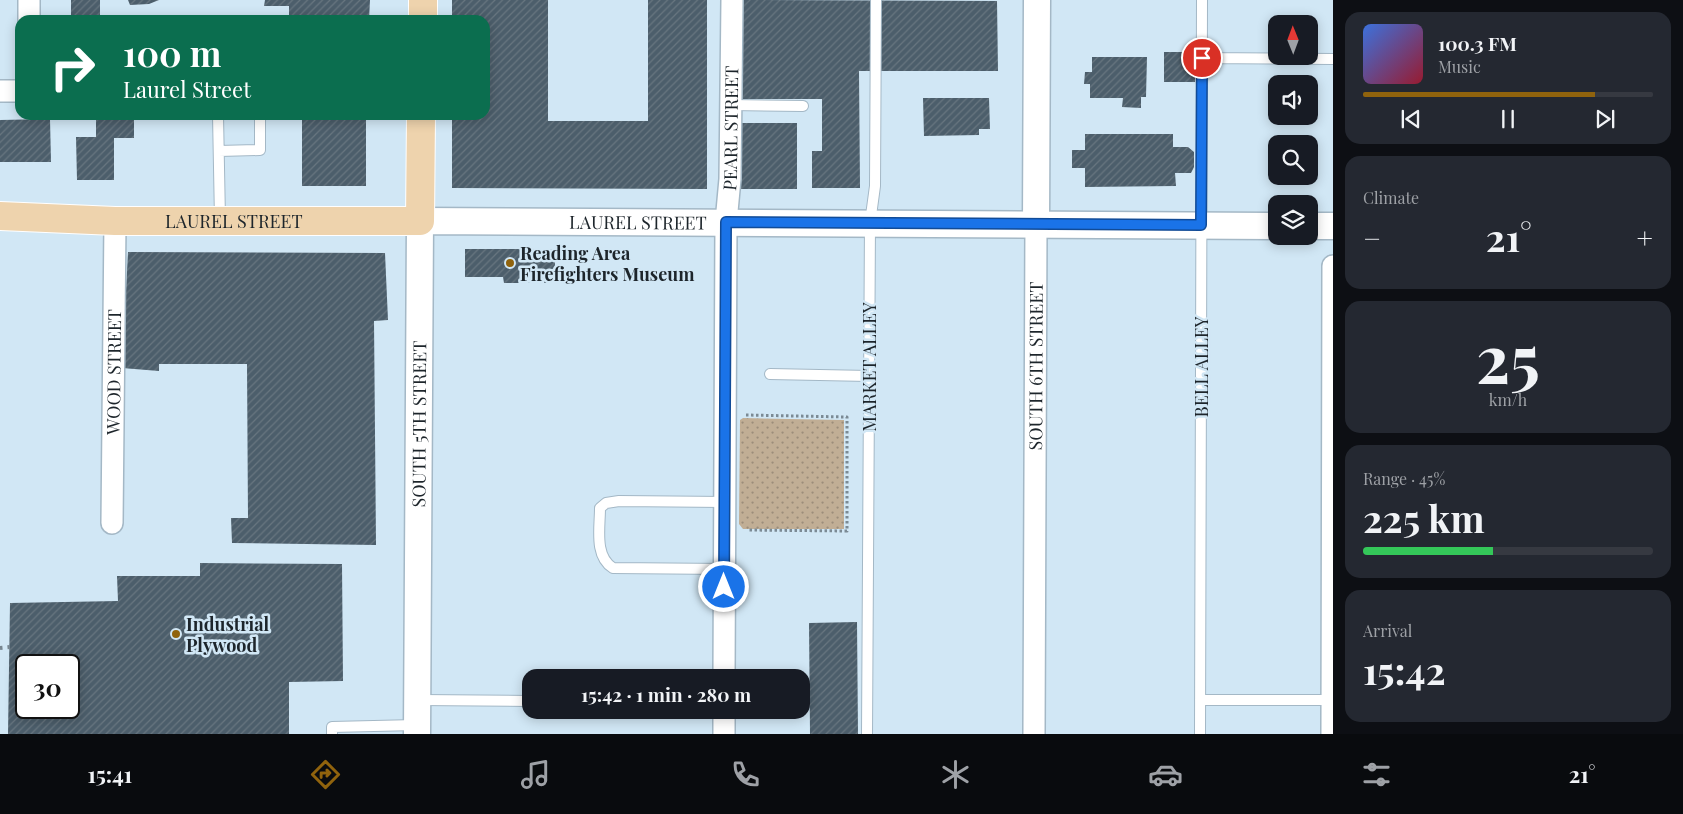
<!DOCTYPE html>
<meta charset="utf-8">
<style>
body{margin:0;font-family:"Playfair Display",serif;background:#242831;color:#f1f3f6;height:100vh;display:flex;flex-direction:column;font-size:19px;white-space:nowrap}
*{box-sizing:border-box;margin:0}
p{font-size:16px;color:#9ea1a6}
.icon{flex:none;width:28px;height:28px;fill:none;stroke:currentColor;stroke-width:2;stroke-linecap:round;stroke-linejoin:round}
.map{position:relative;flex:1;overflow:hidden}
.side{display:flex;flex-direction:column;gap:12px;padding:12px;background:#0d0f14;width:350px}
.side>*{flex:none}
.top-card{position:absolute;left:15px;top:15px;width:475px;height:105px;border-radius:15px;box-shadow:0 2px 12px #0003;background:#0b6e4f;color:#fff;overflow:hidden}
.needle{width:32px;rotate:359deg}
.buttons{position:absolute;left:1268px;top:15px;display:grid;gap:10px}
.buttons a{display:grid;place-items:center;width:50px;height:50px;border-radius:10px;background:#171b24;box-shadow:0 2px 12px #0003;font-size:25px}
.speed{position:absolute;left:15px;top:654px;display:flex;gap:10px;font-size:25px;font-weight:700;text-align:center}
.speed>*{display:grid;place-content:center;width:65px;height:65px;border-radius:50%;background:#171b24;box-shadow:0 2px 12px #0003;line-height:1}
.speed .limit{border:2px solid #111;border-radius:8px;background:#fff;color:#111}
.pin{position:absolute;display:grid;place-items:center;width:42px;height:42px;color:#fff;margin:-21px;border:2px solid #fff;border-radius:50%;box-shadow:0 1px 5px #0007}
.me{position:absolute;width:55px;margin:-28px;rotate:0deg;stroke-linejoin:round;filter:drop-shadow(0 0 4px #0008)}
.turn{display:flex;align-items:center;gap:18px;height:105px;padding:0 25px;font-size:22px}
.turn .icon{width:65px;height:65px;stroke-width:2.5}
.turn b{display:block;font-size:35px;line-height:42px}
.big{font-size:38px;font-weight:700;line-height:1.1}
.side .tile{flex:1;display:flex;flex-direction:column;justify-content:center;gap:8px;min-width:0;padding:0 18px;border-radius:15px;background:#242831}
.side .dial{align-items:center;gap:0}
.dial b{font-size:65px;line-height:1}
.song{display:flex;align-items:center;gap:15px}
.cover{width:60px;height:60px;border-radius:8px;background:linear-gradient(135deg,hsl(220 70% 55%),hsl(350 70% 35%))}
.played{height:5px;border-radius:2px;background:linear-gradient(90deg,#90630d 80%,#363941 80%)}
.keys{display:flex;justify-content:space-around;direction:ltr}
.heat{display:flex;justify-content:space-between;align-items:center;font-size:28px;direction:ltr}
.charge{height:8px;border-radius:4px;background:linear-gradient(90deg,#34c759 45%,#363941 0)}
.trip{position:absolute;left:522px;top:669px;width:288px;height:50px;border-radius:15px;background:#171b24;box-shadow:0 2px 12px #0003;font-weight:700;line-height:50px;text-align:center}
.menu{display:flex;height:80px;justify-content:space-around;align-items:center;background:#090b0e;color:#9ea1a6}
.menu .icon{width:35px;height:35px}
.menu .active{color:#90630d}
.menu b{font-size:22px;color:#f1f3f6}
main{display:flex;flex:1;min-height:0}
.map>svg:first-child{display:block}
.grass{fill:url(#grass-dots)}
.building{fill:url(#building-hatch);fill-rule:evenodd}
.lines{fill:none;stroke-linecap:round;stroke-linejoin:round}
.service-casing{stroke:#a4b8c6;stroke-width:12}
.minor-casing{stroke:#a4b8c6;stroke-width:24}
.tertiary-casing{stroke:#a4b8c6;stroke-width:29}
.primary-casing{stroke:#fff;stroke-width:30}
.path{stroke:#7b8a94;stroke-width:3;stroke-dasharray:2.5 2.5;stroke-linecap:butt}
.service{stroke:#fff;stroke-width:10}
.minor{stroke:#fff;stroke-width:21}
.tertiary{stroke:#fff;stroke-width:26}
.primary{stroke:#eed3ad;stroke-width:28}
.rail{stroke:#778690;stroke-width:4;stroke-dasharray:2.5 5;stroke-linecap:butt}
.route-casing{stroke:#114b97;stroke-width:12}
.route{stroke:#1a73e8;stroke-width:9}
.poi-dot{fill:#90630d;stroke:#d1e7f5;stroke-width:2}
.labels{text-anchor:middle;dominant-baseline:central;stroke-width:5;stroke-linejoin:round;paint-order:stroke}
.street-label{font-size:18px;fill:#1d252b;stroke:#d1e7f5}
.poi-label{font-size:18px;font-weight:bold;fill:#1d252b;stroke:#d1e7f5;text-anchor:start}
</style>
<main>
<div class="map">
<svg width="1333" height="734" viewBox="0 0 1333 734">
<defs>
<pattern id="grass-dots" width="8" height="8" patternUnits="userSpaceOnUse" patternTransform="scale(1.25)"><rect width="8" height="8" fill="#c1ae95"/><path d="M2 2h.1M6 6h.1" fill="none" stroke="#9c8d7a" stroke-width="1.8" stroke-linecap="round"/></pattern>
<pattern id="building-hatch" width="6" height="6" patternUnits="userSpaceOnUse" patternTransform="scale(1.25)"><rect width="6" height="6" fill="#4c5e6b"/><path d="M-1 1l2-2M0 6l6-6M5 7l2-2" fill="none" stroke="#687680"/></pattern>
</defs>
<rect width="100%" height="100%" fill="#d1e7f5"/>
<path class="grass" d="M743,418L844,420V529H743L739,524L740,420Z"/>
<path class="building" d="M71,0H100V20H71Z
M128,0H159L149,4L130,5Z
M265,0H370L369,20H289V6H264Z
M452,0H548V121H648V0H707V189L452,188V115H485V20H452Z
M735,0L997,1L998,71H859L860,188H812V151H822V99H735Z
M1164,52H1195V82H1164Z
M1092,57H1147L1146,97H1141V108L1122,107L1123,98H1090V84H1084L1085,72H1092Z
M923,98H989L990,129H979V135L924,136Z
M96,115H134V138H114V180H77L76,137H96Z
M302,115H366V186H302Z
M50,119L51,162H0V120Z
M736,123H797V189H736Z
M1085,134H1173V147H1188L1194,152V167L1191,173H1175L1176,186L1085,187V168H1072V150H1085Z
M465,249H555V283H504L503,277H465Z
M128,252L385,253L388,320L374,321L376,545L232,543L231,518H248L247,364H159V371L122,368Z
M200,563L342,564L343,681L289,682V734H8L10,603L118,601L117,576H200ZM26,665H69V708H26Z
M857,622L858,734H810L809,623Z"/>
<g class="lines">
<g class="service-casing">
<path id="service" d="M1202,58L1333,59
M731,105L803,106
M218,115L220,220
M219,151L260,150V115
M770,374L869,376
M725,569L613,568C594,556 600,528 600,508L606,503L619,501L725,502
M419,700L531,701
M1200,700H1333
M332,734V727L416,725
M867,734L870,223L875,186L876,0
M1200,734L1202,0"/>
</g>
<g class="minor-casing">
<g id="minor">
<path d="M29,0V20"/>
<path d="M0,91H20"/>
<path id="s1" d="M112,523L115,221"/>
<path id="s2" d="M724,678L726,222L730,179L732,0"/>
<path d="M724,734V710"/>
<path id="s3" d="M1034,734L1036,224"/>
<path d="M1332,734L1333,266"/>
</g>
</g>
<g class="tertiary-casing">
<g id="tertiary">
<path d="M1036,224L1037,0"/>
<path d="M1309,226H1333"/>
<path id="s4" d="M417,734L420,221L1276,226"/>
</g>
</g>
<g class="primary-casing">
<g id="primary">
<path d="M423,20V0"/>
<path id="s5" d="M0,216L115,221H420L421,115"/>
</g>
</g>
<path class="path" d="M746,415L847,417V531L748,530"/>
<use href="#service" class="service"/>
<use href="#minor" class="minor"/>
<use href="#tertiary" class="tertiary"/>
<use href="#primary" class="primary"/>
<path class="rail" d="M0,648L10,647"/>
</g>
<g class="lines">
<g class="route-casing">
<path id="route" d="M724,587L726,222L1201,225L1202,58"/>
</g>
<use href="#route" class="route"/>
</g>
<g class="poi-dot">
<circle cx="510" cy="263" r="5"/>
<circle cx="176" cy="634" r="5"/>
</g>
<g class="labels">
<g class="street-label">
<text stroke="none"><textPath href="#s2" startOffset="550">PEARL STREET</textPath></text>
<text stroke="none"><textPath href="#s5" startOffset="234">LAUREL STREET</textPath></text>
<text stroke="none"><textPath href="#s4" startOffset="731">LAUREL STREET</textPath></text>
<text transform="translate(869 367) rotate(-90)">MARKET ALLEY</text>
<text stroke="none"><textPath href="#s3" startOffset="368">SOUTH 6TH STREET</textPath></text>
<text transform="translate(1201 367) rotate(-90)">BELL ALLEY</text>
<text stroke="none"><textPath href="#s1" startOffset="151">WOOD STREET</textPath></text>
<text stroke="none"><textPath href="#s4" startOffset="310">SOUTH 5TH STREET</textPath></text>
</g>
<g class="poi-label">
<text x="520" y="253">Reading Area<tspan x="520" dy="21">Firefighters Museum</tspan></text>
<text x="186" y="624">Industrial<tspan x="186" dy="21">Plywood</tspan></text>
</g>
</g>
</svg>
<div class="buttons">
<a><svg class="needle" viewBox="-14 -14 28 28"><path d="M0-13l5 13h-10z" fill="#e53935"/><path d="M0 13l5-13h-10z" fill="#9ea1a6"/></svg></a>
<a><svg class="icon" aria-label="sound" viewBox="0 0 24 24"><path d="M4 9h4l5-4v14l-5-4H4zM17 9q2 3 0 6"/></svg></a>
<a><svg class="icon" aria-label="search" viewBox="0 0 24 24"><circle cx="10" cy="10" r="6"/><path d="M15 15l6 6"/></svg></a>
<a><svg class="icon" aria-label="layers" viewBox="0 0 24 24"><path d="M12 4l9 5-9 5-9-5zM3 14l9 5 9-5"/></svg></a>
</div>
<div class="speed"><div class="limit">30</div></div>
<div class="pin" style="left:1202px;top:58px;background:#d93025"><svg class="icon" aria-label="arrive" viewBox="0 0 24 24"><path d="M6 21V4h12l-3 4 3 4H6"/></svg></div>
<svg class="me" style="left:724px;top:587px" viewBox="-20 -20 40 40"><circle r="17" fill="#1a73e8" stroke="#fff" stroke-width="3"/><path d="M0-11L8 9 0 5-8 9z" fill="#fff"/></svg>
<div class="trip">15:42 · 1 min · 280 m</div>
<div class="top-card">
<div class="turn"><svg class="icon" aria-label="right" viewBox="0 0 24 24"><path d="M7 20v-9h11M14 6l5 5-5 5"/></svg><div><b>100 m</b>Laurel Street</div></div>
</div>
</div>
<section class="side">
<div class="tile">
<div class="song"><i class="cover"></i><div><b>100.3 FM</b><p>Music</p></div></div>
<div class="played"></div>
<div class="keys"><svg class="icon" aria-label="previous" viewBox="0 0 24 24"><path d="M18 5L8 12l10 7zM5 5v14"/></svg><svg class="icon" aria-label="pause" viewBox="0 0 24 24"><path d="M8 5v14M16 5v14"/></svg><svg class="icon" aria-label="next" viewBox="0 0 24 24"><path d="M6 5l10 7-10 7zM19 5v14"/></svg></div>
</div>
<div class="tile"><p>Climate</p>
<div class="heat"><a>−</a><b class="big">21°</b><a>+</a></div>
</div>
<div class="tile dial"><b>25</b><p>km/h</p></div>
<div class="tile"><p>Range · 45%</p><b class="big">225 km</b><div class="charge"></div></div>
<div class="tile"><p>Arrival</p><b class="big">15:42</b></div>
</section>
</main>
<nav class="menu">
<b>15:41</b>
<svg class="icon active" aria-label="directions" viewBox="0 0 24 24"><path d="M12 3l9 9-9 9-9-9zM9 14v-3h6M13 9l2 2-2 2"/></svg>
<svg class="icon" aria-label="music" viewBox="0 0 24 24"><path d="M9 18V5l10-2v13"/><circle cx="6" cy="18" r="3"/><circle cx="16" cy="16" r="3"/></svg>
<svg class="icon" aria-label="phone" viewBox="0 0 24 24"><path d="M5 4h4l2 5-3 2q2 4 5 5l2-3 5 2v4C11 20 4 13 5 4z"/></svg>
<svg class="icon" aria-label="climate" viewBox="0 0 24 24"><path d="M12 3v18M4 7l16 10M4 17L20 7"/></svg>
<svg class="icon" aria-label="car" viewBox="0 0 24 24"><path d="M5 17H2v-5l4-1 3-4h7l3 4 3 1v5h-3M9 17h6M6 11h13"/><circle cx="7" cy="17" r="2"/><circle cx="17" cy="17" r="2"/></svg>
<svg class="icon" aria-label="filters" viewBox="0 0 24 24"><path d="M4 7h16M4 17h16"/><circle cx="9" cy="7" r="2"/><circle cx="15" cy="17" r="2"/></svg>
<b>21°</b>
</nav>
